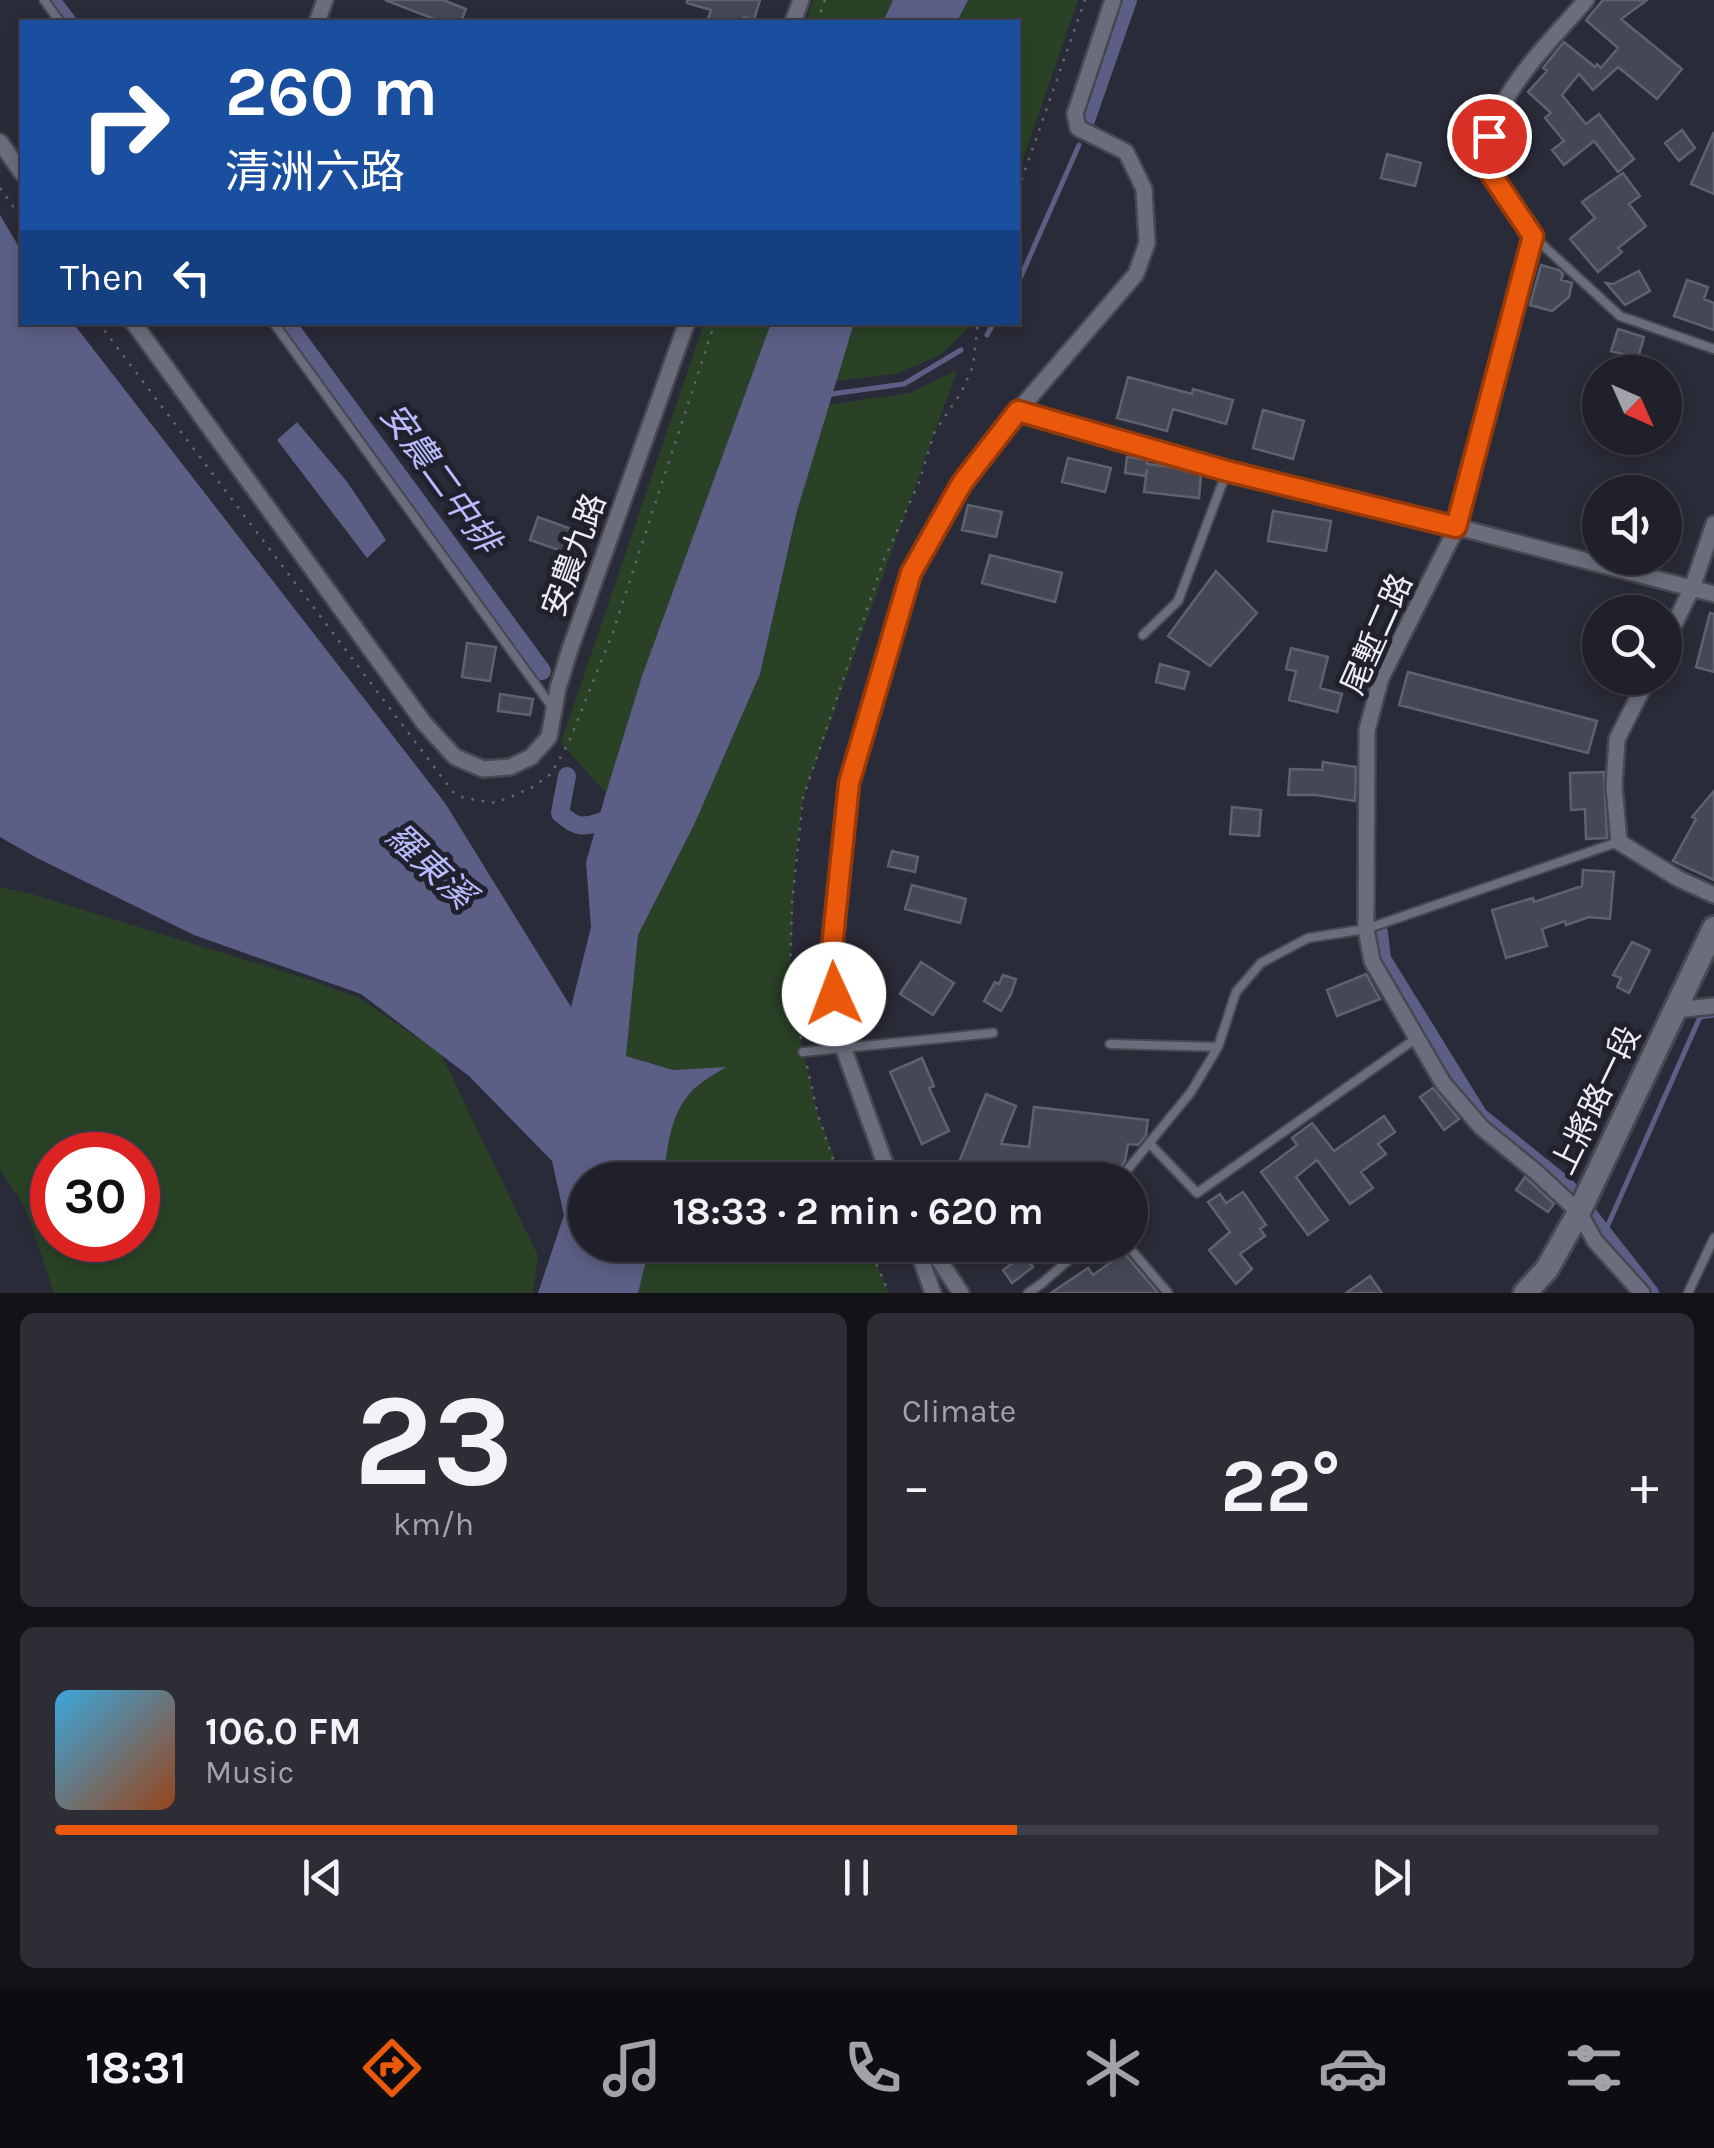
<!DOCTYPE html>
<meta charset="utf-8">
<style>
body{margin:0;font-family:Karla,"Noto Sans TC",sans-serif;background:#2d2d36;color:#f1f3f6;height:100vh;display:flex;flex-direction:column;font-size:38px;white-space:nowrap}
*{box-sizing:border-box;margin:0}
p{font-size:32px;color:#a2a3a8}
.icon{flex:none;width:55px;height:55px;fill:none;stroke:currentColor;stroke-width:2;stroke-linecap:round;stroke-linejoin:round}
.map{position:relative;height:1293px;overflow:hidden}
.panel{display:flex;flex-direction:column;gap:20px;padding:20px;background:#121217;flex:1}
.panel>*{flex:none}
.top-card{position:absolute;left:20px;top:20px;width:1000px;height:305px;border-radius:0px;box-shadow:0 5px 15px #0003,0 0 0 2px #3d3e47;background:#1a4fa0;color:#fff;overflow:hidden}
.needle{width:65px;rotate:135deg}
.tools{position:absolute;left:1582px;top:355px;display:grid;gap:20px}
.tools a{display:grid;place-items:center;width:100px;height:100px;border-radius:50%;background:#20202a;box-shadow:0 5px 15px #0003,0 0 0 2px #3d3e47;font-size:50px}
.speed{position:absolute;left:30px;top:1132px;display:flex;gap:20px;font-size:50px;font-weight:700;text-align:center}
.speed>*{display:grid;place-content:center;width:130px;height:130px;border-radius:50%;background:#20202a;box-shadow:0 5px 15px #0003,0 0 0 2px #3d3e47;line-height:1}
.speed .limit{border:15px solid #d22;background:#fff;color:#111}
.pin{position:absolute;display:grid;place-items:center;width:85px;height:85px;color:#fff;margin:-42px;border:5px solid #fff;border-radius:50%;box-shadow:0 2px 10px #0007}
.me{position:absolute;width:110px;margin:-55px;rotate:358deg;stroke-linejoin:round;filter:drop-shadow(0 0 8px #0008)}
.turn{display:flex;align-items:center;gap:35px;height:210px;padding:0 40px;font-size:45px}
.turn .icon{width:130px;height:130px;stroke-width:2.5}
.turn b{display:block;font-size:70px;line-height:85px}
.then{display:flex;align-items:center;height:95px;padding:0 40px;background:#0003;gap:20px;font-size:38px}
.big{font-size:75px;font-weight:700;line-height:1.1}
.panel .widget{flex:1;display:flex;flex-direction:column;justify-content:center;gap:15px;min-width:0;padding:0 35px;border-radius:15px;background:#2d2d36}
.panel .dial{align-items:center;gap:0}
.dial b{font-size:130px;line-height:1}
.song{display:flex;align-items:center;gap:30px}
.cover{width:120px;height:120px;border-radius:15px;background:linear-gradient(135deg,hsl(200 70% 55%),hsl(20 70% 35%))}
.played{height:10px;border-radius:5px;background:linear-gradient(90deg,#ea580c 60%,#3d3e47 60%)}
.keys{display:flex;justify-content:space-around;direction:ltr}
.heat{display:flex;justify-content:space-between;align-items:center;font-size:55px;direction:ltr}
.panel .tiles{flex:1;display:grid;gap:20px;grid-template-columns:1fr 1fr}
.widget:last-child{grid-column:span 2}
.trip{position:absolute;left:568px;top:1162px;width:580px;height:100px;border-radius:50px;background:#20202a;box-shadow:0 5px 15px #0003,0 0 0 2px #3d3e47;font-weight:700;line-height:100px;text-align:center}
.menu{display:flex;height:160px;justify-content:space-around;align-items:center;background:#0d0d11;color:#a2a3a8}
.menu .icon{width:70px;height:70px}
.menu .active{color:#ea580c}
.menu b{font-size:45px;color:#f1f3f6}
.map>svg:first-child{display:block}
.green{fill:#294226;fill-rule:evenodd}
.water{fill:#5c5f85}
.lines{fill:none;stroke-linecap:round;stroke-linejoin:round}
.stream{stroke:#5c5f85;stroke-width:5}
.canal{stroke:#5c5f85;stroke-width:18}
.building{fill:#464755;stroke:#5f616f;stroke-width:2.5}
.service-casing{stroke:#474752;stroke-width:12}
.minor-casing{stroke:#474752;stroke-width:20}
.secondary-casing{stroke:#474752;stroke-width:28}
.path{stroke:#666772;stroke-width:2.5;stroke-dasharray:2.5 8;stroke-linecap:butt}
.service{stroke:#6b6d7c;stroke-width:8}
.minor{stroke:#6b6d7c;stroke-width:15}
.secondary{stroke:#6b6d7c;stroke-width:22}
.route-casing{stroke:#983908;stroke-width:25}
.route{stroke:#ea580c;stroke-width:18}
.labels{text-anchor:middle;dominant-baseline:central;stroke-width:10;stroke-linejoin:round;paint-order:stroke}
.street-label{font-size:32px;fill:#ecedf5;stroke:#20212d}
.water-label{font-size:35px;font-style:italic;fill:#b8bcfd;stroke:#20212d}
</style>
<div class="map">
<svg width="1714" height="1293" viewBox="0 0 1714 1293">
<rect width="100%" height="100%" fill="#2a2b38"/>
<path class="green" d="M813,0H893L883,22H806Z
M968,0H1078L1018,174V22H957Z
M704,323H771L642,676L606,793L561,743Z
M854,323V322L972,323L971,326L940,355L895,374L835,381Z
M957,370L803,798L795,862L790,976L803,1052L818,1115L843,1180H663C668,1148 669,1115 692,1091C701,1082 714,1075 724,1067L673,1070L626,1056L638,935L694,825L760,674L799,505L828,405L910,393Z
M0,887L28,893L301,977L359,998L441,1054L538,1256L533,1293H54L25,1207L0,1170ZM52,1155H138V1240H52Z
M650,1245H868L889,1293H638Z"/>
<path class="water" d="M893,0H968L957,22H883Z
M0,215L22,252V322L73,323L445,803L571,1007L591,927L586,862L606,793L642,676L771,323H854L797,511L760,674L694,825L638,935L626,1056L673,1070L726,1067C715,1074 702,1081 693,1090C669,1114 668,1148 663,1180H585V1245H650L638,1293H538L564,1215L552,1161L469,1076L361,994L194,935L37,858L0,837Z
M297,422L348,483L386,540L367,558L277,440Z"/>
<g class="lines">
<path class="stream" d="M1018,283L1079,145
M987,335L994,322
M824,395L904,384L961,350
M1604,1234L1700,1017L1714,1015"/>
<path class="canal" d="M54,0L53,3L68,22
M1085,123L1128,0
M286,322L542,671
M567,776L560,813C582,834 589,824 616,817L620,819
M1379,933L1382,959L1479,1116L1566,1186L1650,1293"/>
</g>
<path class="building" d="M385,0H443L466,9L461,22H442Z
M687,0H760L754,20L744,17L742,22H707L711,10L687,3Z
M1603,0H1647L1621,19L1682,69L1657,99L1618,67L1593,90L1579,74L1562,95L1586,124L1599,114L1634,159L1618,172L1594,141L1564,165L1552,150L1564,141L1545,118L1551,113L1528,92L1547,71L1543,68L1564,42L1595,67L1597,64L1601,68L1618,48L1586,20Z
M1682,130L1695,148L1679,161L1665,143Z
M1714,132V194L1691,184Z
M1387,154L1421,163L1415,186L1381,178Z
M1623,173L1640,196L1629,204L1646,226L1618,248L1622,252L1598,272L1570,239L1595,218L1582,202Z
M1541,265L1559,270L1563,274L1561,280L1572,283L1569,297L1552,311L1530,305Z
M1639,271L1650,291L1625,305L1606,283L1613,284Z
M1687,280L1708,287L1704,299L1714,303V330L1674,316Z
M1618,329L1644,337L1638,358L1611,351Z
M1128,377L1192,394L1193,389L1233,400L1226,424L1173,409L1167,431L1117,418Z
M1263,410L1304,421L1293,459L1253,448Z
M1127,457L1148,460L1147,464L1172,467L1201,475L1199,498L1144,492L1147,469L1146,476L1125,473Z
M1068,458L1111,468L1105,492L1062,482Z
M968,505L1002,512L996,537L962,530Z
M1273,511L1331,521L1326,551L1268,541Z
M538,517L577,531L570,554L530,540Z
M990,555L1062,573L1055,602L982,583Z
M1216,571L1257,613L1210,666L1168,636Z
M1710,613L1714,614V672L1696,667Z
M467,643L496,647L490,681L462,677Z
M1291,648L1328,657L1320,688L1342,694L1337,712L1289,700L1296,671L1286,669Z
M1160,664L1189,672L1184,689L1156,682Z
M1408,672L1597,721L1588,753L1399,705Z
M500,694L533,699L530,715L498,711Z
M1323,762L1356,767L1355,801L1316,795H1288L1290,769L1322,770Z
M1604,772L1607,838L1586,839L1585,809L1571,810L1570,773Z
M1714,791V880L1673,861L1696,819L1692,817Z
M1232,807L1261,810L1259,836L1230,834Z
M892,851L918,857L915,872L888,866Z
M1583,870L1614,872L1610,919L1589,917L1566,925L1565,921L1542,929L1547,946L1506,958L1492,910L1533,898L1534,902L1582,886Z
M912,885L966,899L960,923L905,909Z
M1632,942L1650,950L1629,993L1617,987L1621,978L1613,975Z
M921,962L954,983L933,1015L900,994Z
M1366,974L1380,999L1337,1016L1327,990Z
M1003,975L1016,979L1011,994L1001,1011L984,1001L995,982L999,984Z
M922,1058L934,1086L929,1088L949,1131L922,1144L890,1072Z
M1433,1088L1459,1119L1444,1130L1420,1097Z
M986,1094L1016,1106L1001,1144L1029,1147L1034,1107L1148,1120L1146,1135L1138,1145L1128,1144L1125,1161L1119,1169L1112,1168L1110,1180H952Z
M1384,1116L1395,1132L1378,1144L1386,1154L1361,1172L1373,1188L1350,1204L1317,1160L1296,1177L1328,1220L1308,1235L1261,1172L1297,1145L1292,1138L1312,1123L1334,1151Z
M1525,1177L1554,1204L1548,1212L1516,1190Z
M1243,1192L1266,1225L1260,1229L1265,1236L1240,1254L1252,1269L1236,1284L1209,1250L1230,1232L1208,1202L1220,1194L1226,1203Z
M1124,1253L1158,1293H1051L1088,1268L1093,1275Z
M1024,1255L1033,1267L1012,1283L1003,1270Z
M1370,1276L1382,1293H1346Z"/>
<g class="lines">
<g class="service-casing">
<path id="service" d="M44,0L60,22
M1535,238L1620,316L1714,349
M273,322L552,707
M1143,635L1178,601L1227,471
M1110,1044L1218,1047
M803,1052L993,1033
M1150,1144L1197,1193L1418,1037
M1119,1180L1191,1092L1218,1047L1236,992L1261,963L1308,938L1366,929L1618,842
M1127,1245L1168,1293
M1028,1293L1041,1284L1086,1245
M1688,1293L1714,1238"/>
</g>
<g class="minor-casing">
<path id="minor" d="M1586,0C1550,43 1476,109 1491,171C1494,187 1522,220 1533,236L1457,527L1381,678L1367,730L1366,929L1372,961L1443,1083L1481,1127L1536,1172L1579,1212L1595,1241L1642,1293
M317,22L325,0
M793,22L801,0
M0,142L22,173
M133,322L424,723L455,757L483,769L510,767L531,757L549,737L558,688L570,649L687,322
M1018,411L1227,471L1457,527L1714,594
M1665,643L1692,588L1714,524
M1648,678L1617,739L1614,786L1619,842L1679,879L1714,895
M1676,1010L1714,1006
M891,1180L843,1047L830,967L849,783L911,573L962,483L1018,411L1136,274L1147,243L1144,189L1126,152L1078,128L1075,114L1113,0
M916,1245L933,1293
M924,1245L935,1254L961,1293"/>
</g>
<g class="secondary-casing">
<path id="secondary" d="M1525,1293L1547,1269L1579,1212L1714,928"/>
</g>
<path class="path" d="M817,22L825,0
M0,188L22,219
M1018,190L1085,0
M98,322L453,792L464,798L496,803L531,788L551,774L568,744L613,632L715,322
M801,1039L790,976L792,903L803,798L883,562L920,480L934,433L962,391L973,366L978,322
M807,1066L818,1115L840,1180
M868,1245L889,1293"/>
<use href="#service" class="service"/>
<use href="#minor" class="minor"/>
<use href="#secondary" class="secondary"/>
</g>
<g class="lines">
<g class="route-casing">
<path id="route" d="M834,994L830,967L849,783L911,573L962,483L1018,411L1227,471L1456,527L1533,236L1491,174L1489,136"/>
</g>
<use href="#route" class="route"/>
</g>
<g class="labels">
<g class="street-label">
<text transform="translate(574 555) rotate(-70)">安農九路</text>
<text transform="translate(1377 634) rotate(-66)">尾塹二路</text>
<text transform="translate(1596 1100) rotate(-64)">上將路一段</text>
</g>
<g class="water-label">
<text transform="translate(440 478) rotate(54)">安農二中排</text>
<text transform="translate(430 866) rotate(43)">羅東溪</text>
</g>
</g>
</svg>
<div class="tools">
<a><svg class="needle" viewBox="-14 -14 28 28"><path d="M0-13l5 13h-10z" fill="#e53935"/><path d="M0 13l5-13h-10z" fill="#a2a3a8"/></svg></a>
<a><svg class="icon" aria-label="sound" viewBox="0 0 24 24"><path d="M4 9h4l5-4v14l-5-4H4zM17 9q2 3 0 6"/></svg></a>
<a><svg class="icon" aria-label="search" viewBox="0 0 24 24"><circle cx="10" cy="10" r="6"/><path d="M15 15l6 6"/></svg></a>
</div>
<div class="speed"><div class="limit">30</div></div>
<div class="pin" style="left:1489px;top:136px;background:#d93025"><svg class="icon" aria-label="arrive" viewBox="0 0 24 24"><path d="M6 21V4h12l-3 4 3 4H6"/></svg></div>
<svg class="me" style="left:834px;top:994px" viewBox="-20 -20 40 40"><circle r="19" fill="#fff"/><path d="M0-13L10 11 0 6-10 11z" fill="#ea580c"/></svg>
<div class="trip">18:33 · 2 min · 620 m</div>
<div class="top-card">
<div class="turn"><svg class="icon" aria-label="right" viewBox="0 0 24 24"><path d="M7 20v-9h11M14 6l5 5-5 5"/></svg><div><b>260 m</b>清洲六路</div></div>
<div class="then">Then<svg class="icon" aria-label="left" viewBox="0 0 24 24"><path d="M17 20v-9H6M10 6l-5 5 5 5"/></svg></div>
</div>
</div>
<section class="panel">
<div class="tiles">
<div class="widget dial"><b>23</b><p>km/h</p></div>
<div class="widget"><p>Climate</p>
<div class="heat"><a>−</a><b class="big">22°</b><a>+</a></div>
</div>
<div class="widget">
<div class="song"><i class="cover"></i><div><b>106.0 FM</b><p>Music</p></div></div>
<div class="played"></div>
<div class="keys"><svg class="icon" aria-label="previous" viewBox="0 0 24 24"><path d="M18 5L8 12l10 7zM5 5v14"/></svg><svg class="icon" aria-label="pause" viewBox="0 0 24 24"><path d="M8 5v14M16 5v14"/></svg><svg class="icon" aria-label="next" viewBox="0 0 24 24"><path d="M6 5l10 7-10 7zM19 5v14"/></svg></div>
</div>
</div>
</section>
<nav class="menu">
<b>18:31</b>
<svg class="icon active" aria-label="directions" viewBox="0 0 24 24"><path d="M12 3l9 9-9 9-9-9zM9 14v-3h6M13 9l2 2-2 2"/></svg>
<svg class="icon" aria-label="music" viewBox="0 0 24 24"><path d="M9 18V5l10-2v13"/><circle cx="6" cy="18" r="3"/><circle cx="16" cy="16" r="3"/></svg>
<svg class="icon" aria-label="phone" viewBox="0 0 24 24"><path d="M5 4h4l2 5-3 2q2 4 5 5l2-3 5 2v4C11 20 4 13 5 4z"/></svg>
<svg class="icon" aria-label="climate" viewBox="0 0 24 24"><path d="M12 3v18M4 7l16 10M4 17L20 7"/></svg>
<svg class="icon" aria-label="car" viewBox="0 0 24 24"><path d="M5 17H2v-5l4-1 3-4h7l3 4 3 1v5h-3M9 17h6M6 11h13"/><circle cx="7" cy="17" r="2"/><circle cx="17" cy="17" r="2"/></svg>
<svg class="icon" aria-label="filters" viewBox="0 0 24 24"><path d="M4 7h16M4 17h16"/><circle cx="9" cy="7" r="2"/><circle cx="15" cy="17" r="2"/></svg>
</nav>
